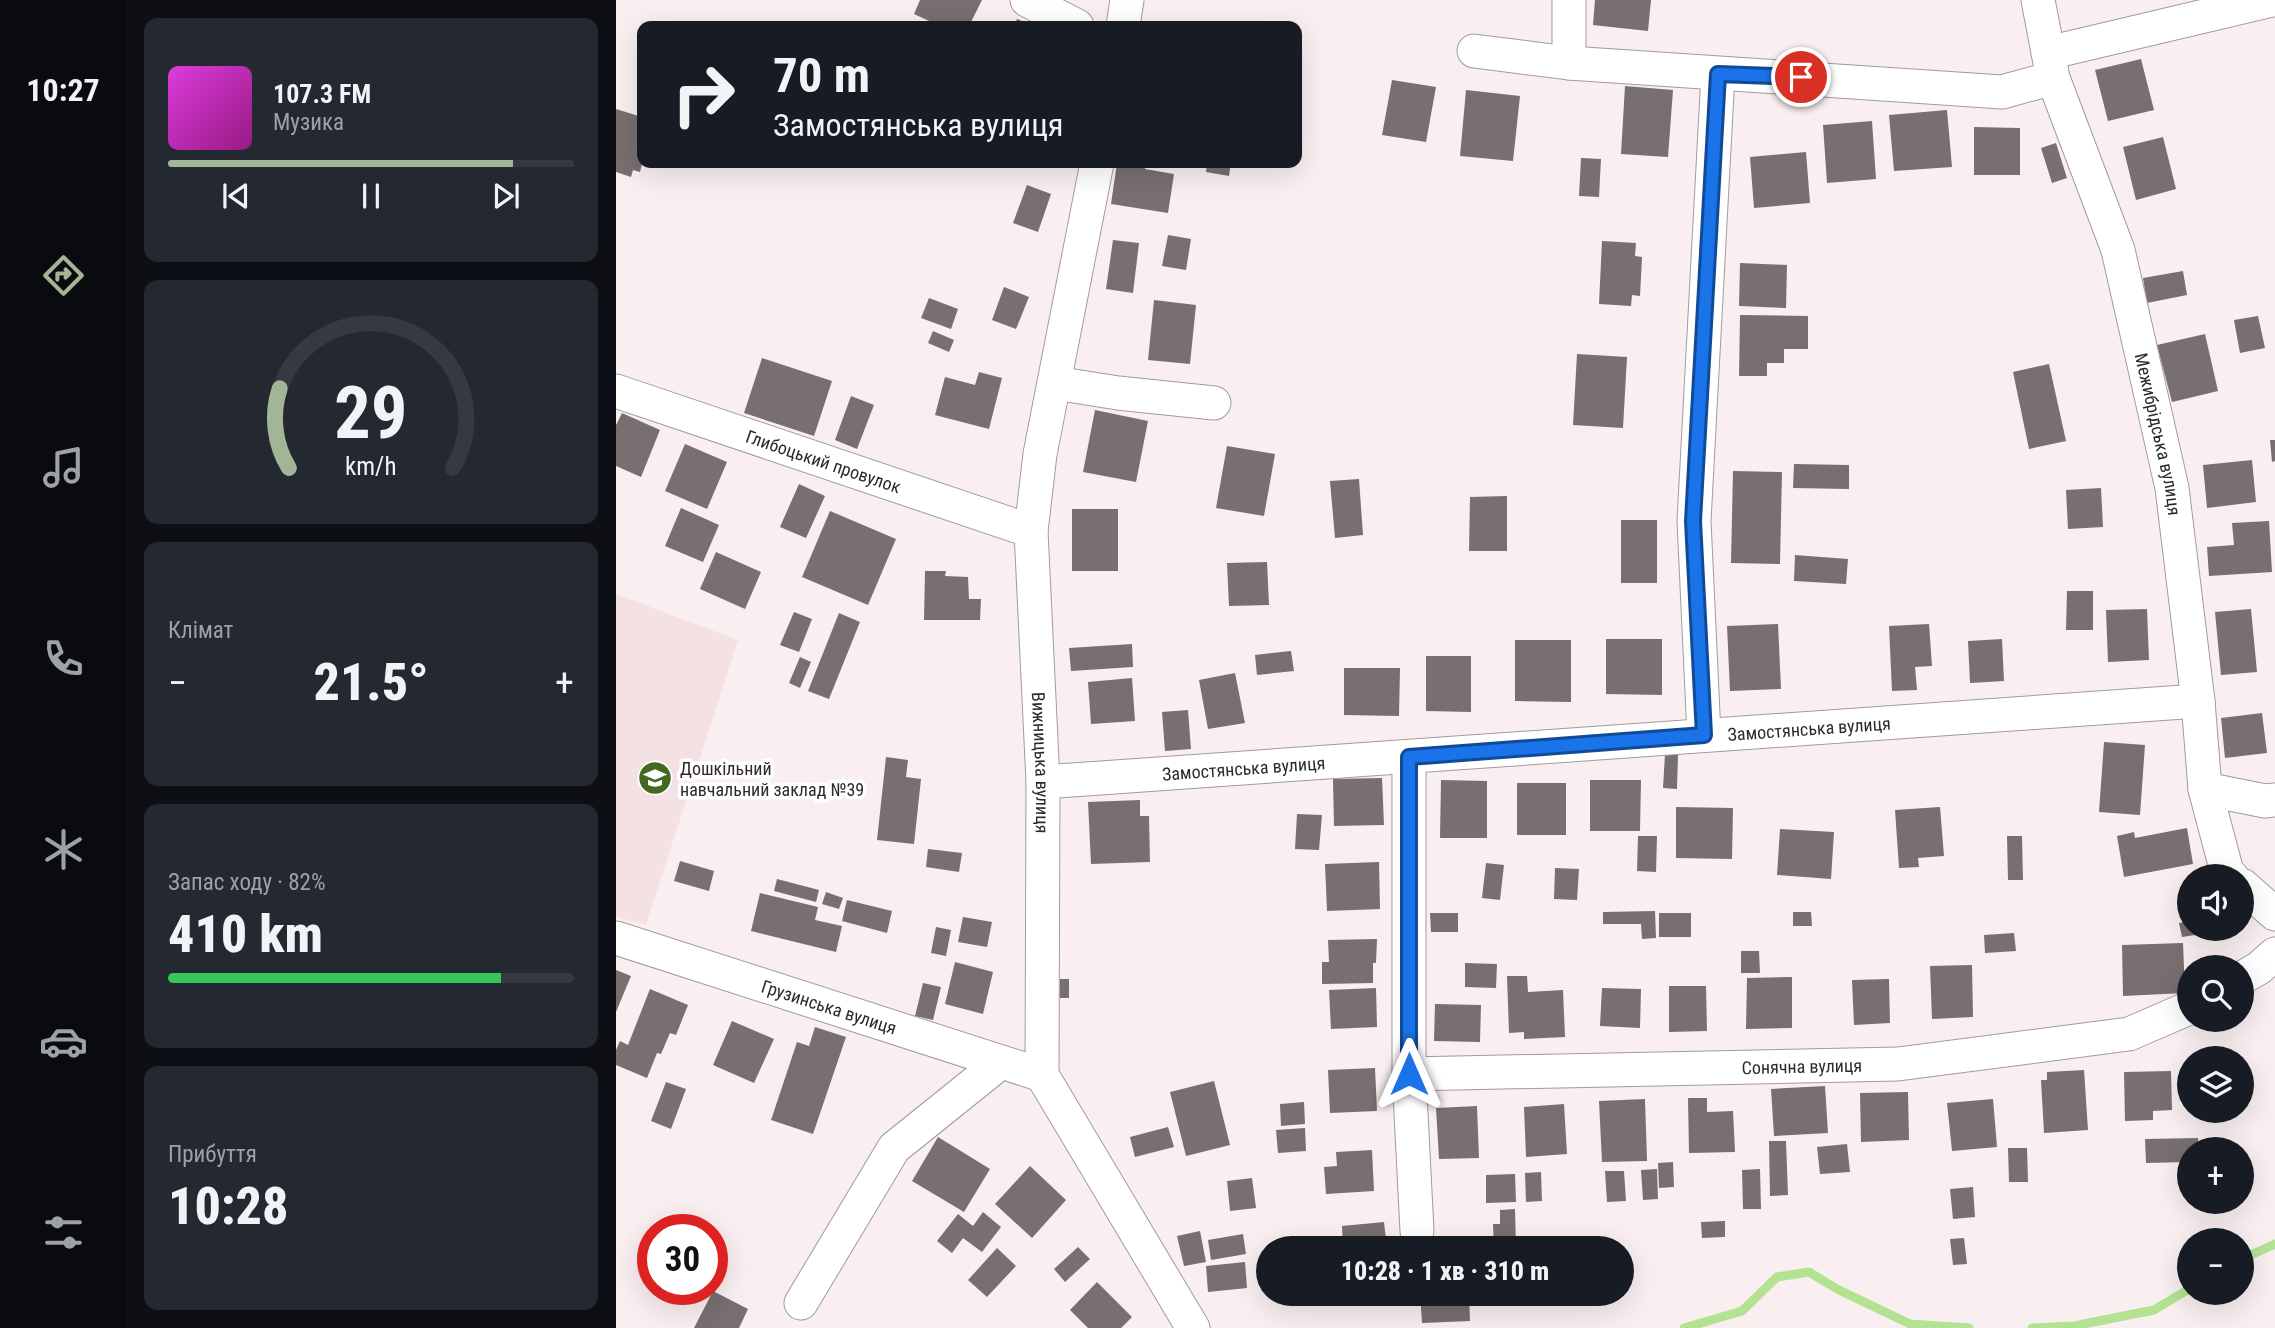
<!DOCTYPE html>
<html lang="uk">
<meta charset="utf-8">
<style>
body{margin:0;font-family:"Roboto Condensed",sans-serif;background:#242831;color:#f1f3f6;height:100vh;display:flex;flex-direction:column;font-size:26px;white-space:nowrap}
*{box-sizing:border-box;margin:0}
p{font-size:23px;color:#9ea1a6}
.icon{flex:none;width:38px;height:38px;fill:none;stroke:currentColor;stroke-width:2;stroke-linecap:round;stroke-linejoin:round}
.map{position:relative;flex:1;overflow:hidden}
.side{display:flex;flex-direction:column;gap:18px;padding:18px;background:#0d0f14;width:490px}
.side>*{flex:none}
.guide{position:absolute;left:21px;top:21px;width:665px;height:147px;border-radius:14px;box-shadow:0 7px 28px #0002;background:#171b24;color:#f1f3f6;overflow:hidden}
.buttons{position:absolute;left:1561px;top:864px;display:grid;gap:14px}
.buttons a{display:grid;place-items:center;width:77px;height:77px;border-radius:50%;background:#171b24;box-shadow:0 7px 28px #0002;font-size:35px}
.speed{position:absolute;left:21px;top:1214px;display:flex;gap:14px;font-size:35px;font-weight:700;text-align:center}
.speed>*{display:grid;place-content:center;width:91px;height:91px;border-radius:50%;background:#171b24;box-shadow:0 7px 28px #0002;line-height:1}
.speed .limit{border:10px solid #d22;background:#fff;color:#111}
.pin{position:absolute;display:grid;place-items:center;width:60px;height:60px;color:#fff;margin:-30px;border:4px solid #fff;border-radius:50%;box-shadow:0 2px 7px #0007}
.me{position:absolute;width:77px;margin:-38px;rotate:0deg;stroke-linejoin:round;filter:drop-shadow(0 0 5px #0008)}
.turn{display:flex;align-items:center;gap:24px;height:147px;padding:0 21px;font-size:32px}
.turn .icon{width:91px;height:91px;stroke-width:2.5}
.turn b{display:block;font-size:49px;line-height:60px}
.big{font-size:52px;font-weight:800;line-height:1.1}
.side .card{flex:1;display:flex;flex-direction:column;justify-content:center;gap:10px;min-width:0;padding:0 24px;border-radius:14px;background:#242831}
.side .dial{align-items:center;gap:0}
.dial svg{height:182px;overflow:visible;fill:none;stroke:#363941;stroke-width:7;stroke-linecap:round;text-anchor:middle}
.dial text{fill:#f1f3f6;stroke:none}
.song{display:flex;align-items:center;gap:21px}
.cover{width:84px;height:84px;border-radius:10px;background:linear-gradient(135deg,hsl(300 70% 55%),hsl(310 70% 35%))}
.played{height:7px;border-radius:4px;background:linear-gradient(90deg,#a3b597 85%,#363941 85%)}
.keys{display:flex;justify-content:space-around;direction:ltr}
.heat{display:flex;justify-content:space-between;align-items:center;font-size:38px;direction:ltr}
.charge{height:10px;border-radius:5px;background:linear-gradient(90deg,#34c759 82%,#363941 0)}
.trip{position:absolute;left:640px;top:1236px;width:378px;height:70px;border-radius:35px;background:#171b24;box-shadow:0 7px 28px #0002;font-weight:800;line-height:70px;text-align:center}
main{display:flex;flex:1;min-height:0}
.dock{display:flex;flex-direction:column;width:126px;justify-content:space-around;align-items:center;background:#090b0e;color:#9ea1a6}
.dock .icon{width:49px;height:49px}
.dock .selected{color:#a3b597}
.dock b{font-size:32px;color:#f1f3f6}
.map>svg:first-child{display:block}
.built{fill:#f4e1e3}
.lines{fill:none;stroke-linecap:round;stroke-linejoin:round}
.stream{stroke:#b3e292;stroke-width:9}
.building{fill:#776f70}
.minor-casing{stroke:#a39a9b;stroke-width:35}
.minor{stroke:#fff;stroke-width:33}
.route-casing{stroke:#114b97;stroke-width:18}
.route{stroke:#1a73e8;stroke-width:12}
.labels{text-anchor:middle;dominant-baseline:central;stroke-width:7;stroke-linejoin:round;paint-order:stroke}
.street-label{font-size:18px;fill:#2e2a2b;stroke:#fff}
.poi-label{font-size:18px;fill:#2e2a2b;stroke:#fff;text-anchor:start}
</style>
<main>
<nav class="dock">
<b>10:27</b>
<svg class="icon selected" aria-label="directions" viewBox="0 0 24 24"><path d="M12 3l9 9-9 9-9-9zM9 14v-3h6M13 9l2 2-2 2"/></svg>
<svg class="icon" aria-label="music" viewBox="0 0 24 24"><path d="M9 18V5l10-2v13"/><circle cx="6" cy="18" r="3"/><circle cx="16" cy="16" r="3"/></svg>
<svg class="icon" aria-label="phone" viewBox="0 0 24 24"><path d="M5 4h4l2 5-3 2q2 4 5 5l2-3 5 2v4C11 20 4 13 5 4z"/></svg>
<svg class="icon" aria-label="climate" viewBox="0 0 24 24"><path d="M12 3v18M4 7l16 10M4 17L20 7"/></svg>
<svg class="icon" aria-label="car" viewBox="0 0 24 24"><path d="M5 17H2v-5l4-1 3-4h7l3 4 3 1v5h-3M9 17h6M6 11h13"/><circle cx="7" cy="17" r="2"/><circle cx="17" cy="17" r="2"/></svg>
<svg class="icon" aria-label="filters" viewBox="0 0 24 24"><path d="M4 7h16M4 17h16"/><circle cx="9" cy="7" r="2"/><circle cx="15" cy="17" r="2"/></svg>
</nav>
<section class="side">
<div class="card">
<div class="song"><i class="cover"></i><div><b>107.3 FM</b><p>Музика</p></div></div>
<div class="played"></div>
<div class="keys"><svg class="icon" aria-label="previous" viewBox="0 0 24 24"><path d="M18 5L8 12l10 7zM5 5v14"/></svg><svg class="icon" aria-label="pause" viewBox="0 0 24 24"><path d="M8 5v14M16 5v14"/></svg><svg class="icon" aria-label="next" viewBox="0 0 24 24"><path d="M6 5l10 7-10 7zM19 5v14"/></svg></div>
</div>
<div class="card dial"><svg viewBox="0 0 100 80">
<path d="M14 69A42 42 0 1 1 86 69"/>
<path d="M14 69A42 42 0 0 1 10 34" stroke="#a3b597"/>
<text x="50" y="56" font-size="32" font-weight="700">29</text>
<text x="50" y="72" font-size="11">km/h</text>
</svg></div>
<div class="card"><p>Клімат</p>
<div class="heat"><a>−</a><b class="big">21.5°</b><a>+</a></div>
</div>
<div class="card"><p>Запас ходу · 82%</p><b class="big">410 km</b><div class="charge"></div></div>
<div class="card"><p>Прибуття</p><b class="big">10:28</b></div>
</section>
<div class="map">
<svg width="1659" height="1328" viewBox="0 0 1659 1328">
<rect width="100%" height="100%" fill="#f9eff0"/>
<path class="built" d="M0,594L122,640L30,925L0,917Z"/>
<g class="lines">
<path class="stream" d="M1626,1259L1659,1244
M1068,1328L1126,1311L1161,1277L1193,1272L1221,1289L1294,1324L1353,1328
M1416,1328L1458,1326L1538,1310L1573,1289"/>
</g>
<path class="building" d="M304,0H366L353,26H324L298,14Z
M979,0H1035L1032,31L977,25Z
M401,19L418,26H398Z
M1525,59L1538,110L1492,121L1479,70Z
M776,80L820,87L810,142L766,135Z
M1009,86L1057,90L1052,157L1005,154Z
M850,90L904,96L897,161L844,156Z
M0,109L26,117V164L24,172L17,170L15,177L0,172Z
M1331,110L1336,167L1278,171L1273,115Z
M1256,121L1260,179L1211,183L1207,125Z
M1358,127L1404,128V175H1358Z
M1547,137L1560,189L1520,200L1507,147Z
M1440,143L1451,178L1436,183L1425,148Z
M1190,152L1194,203L1138,208L1134,157Z
M965,158L985,159L983,197L963,196Z
M501,163H530L529,169L558,174L552,213L495,204Z
M591,163H615L613,176L590,172Z
M411,185L435,194L422,232L397,223Z
M552,235L575,239L570,270L546,266Z
M497,240L523,243L517,293L490,289Z
M986,241L1020,243L1019,256L1026,257L1024,296L1016,295L1015,306L983,304Z
M1124,263L1171,265L1170,308L1123,306Z
M1567,271L1571,295L1531,303L1527,278Z
M388,287L413,297L400,329L376,320Z
M313,298L342,309L335,329L305,318Z
M538,300L580,305L574,364L532,360Z
M1124,315L1192,316V349H1168V363H1151V376H1123Z
M1642,316L1649,348L1624,353L1618,320Z
M317,331L338,340L333,352L312,343Z
M1589,334L1602,391L1556,402L1541,345Z
M961,354L1011,357L1007,428L957,425Z
M146,358L216,381L198,436L128,413Z
M1433,364L1450,441L1413,449L1397,372Z
M363,372L386,378L373,429L319,415L329,377L359,385Z
M235,396L258,405L241,449L219,440Z
M479,410L532,421L520,482L467,472Z
M6,413L44,430L25,477L0,466V425Z
M1654,440H1659V461L1656,462Z
M69,444L111,462L91,509L49,491Z
M611,446L659,454L648,516L600,508Z
M1636,460L1640,502L1591,508L1587,465Z
M1178,464L1233,465V489L1177,488Z
M1117,471L1166,472L1164,564L1115,563Z
M743,479L747,535L719,538L714,481Z
M183,484L209,496L190,538L164,527Z
M1485,488L1487,527L1452,529L1450,490Z
M891,496V551H853L854,497Z
M65,508L103,525L87,562L49,546Z
M456,509H502V571H456Z
M214,511L280,539L252,605L186,577Z
M1005,520H1041V583H1005Z
M1653,521L1656,572L1593,576L1591,547L1618,545L1616,523Z
M100,552L145,572L129,609L84,589Z
M1179,555L1232,559L1230,584L1178,581Z
M651,562L653,605L613,606L611,563Z
M309,571H330L329,576L352,577L353,599H365L364,620H308Z
M1451,591H1477V630H1450Z
M1531,609L1533,660L1492,662L1490,610Z
M1635,609L1641,672L1605,675L1599,612Z
M178,612L196,619L183,652L164,645Z
M223,613L244,622L213,699L192,691Z
M1162,624L1165,689L1114,691L1111,626Z
M1313,624L1316,666L1299,667L1301,690L1276,691L1273,626Z
M990,639H1046V695L990,694Z
M1386,639L1388,681L1354,683L1352,641Z
M899,640H955V702L899,701Z
M516,644L517,667L455,671L453,648Z
M675,651L678,671L641,675L639,655Z
M810,656H855V712L810,711Z
M184,657L195,662L184,688L173,683Z
M728,668H784L783,716L728,715Z
M619,673L629,723L592,729L583,680Z
M516,678L519,721L475,724L472,682Z
M572,710L575,749L549,751L546,712Z
M1646,713L1651,753L1609,758L1605,718Z
M1488,742L1529,745L1524,815L1483,812Z
M1049,754L1062,755L1061,789L1047,788Z
M270,757L292,760L290,777L305,779L298,844L261,840Z
M766,778L768,825L718,826L717,779Z
M825,780L871,781V838H824Z
M974,780H1025L1024,831H974Z
M901,783H950V835H901Z
M524,800V816H533L534,862L475,864L472,802Z
M1060,807L1117,808L1116,859L1060,858Z
M1324,807L1328,856L1302,858L1303,867L1283,868L1279,810Z
M681,814L706,815L703,850L679,849Z
M1571,828L1577,864L1508,877L1501,836L1518,832L1519,838Z
M1164,829L1218,832L1215,879L1161,875Z
M1022,836H1041L1040,872L1021,871Z
M1391,836H1406L1407,880H1392Z
M312,849L346,853L343,872L310,867Z
M64,861L98,871L93,891L58,881Z
M763,862L764,909L711,911L709,864Z
M870,863L888,865L884,900L866,898Z
M939,868L963,869L961,900L938,899Z
M161,879L203,890L200,902L158,891Z
M210,892L227,898L223,909L206,904Z
M144,893L202,907L199,920L226,926L220,952L135,931Z
M231,900L276,911L271,933L226,921Z
M1039,911L1040,938L1026,939L1025,924H987V912Z
M1177,912H1195L1196,926H1177Z
M814,913H842V932H815Z
M1043,913H1075V937H1043Z
M347,917L376,922L371,947L342,942Z
M1573,921V929H1591L1592,933L1566,937L1563,923Z
M320,927L335,930L330,956L315,953Z
M1398,933L1400,951L1369,953L1368,935Z
M761,939L760,963H757V983L706,984V962H713L712,940Z
M1567,943L1569,993L1507,996L1506,945Z
M1125,951H1143L1144,973H1125Z
M339,962L377,972L367,1014L329,1004Z
M849,963L881,964L880,988L849,987Z
M1356,965L1357,1017L1316,1019L1314,966Z
M0,970L15,976L0,1012Z
M891,976H911L912,992L947,990L949,1037L908,1039V1032L893,1033Z
M1176,977V1028L1130,1029L1131,978Z
M444,979H453V998H444Z
M1273,979L1274,1023L1238,1025L1236,980Z
M307,983L325,987L317,1020L299,1016Z
M1053,986H1090L1091,1031L1053,1032Z
M760,988L761,1027L715,1029L713,990Z
M986,988L1025,989L1024,1028L984,1026Z
M34,989L72,1005L60,1035L54,1033L45,1054L41,1053L31,1078L0,1065V1050L4,1041L12,1045Z
M819,1004L865,1005L864,1042L818,1041Z
M116,1021L158,1039L138,1083L97,1065Z
M199,1027L230,1037L197,1134L155,1120L181,1042L193,1046Z
M759,1068L761,1111L714,1113L712,1070Z
M1468,1070L1472,1130L1428,1133L1425,1080H1431V1072Z
M1555,1071L1556,1110L1537,1111V1120L1509,1121L1508,1072Z
M598,1081L614,1145L570,1156L554,1092Z
M50,1082L70,1089L55,1129L35,1121Z
M1209,1086L1212,1133L1158,1136L1155,1089Z
M1292,1092L1293,1140L1245,1142L1244,1093Z
M1072,1098H1091V1112L1117,1111L1119,1152L1073,1153Z
M1029,1099L1031,1161L986,1162L983,1101Z
M1377,1099L1381,1147L1336,1151L1331,1103Z
M688,1102L689,1124L665,1126L664,1104Z
M948,1104L951,1154L910,1157L908,1107Z
M861,1106L863,1158L823,1159L820,1108Z
M552,1127L558,1147L519,1157L514,1137Z
M689,1128L690,1151L662,1153L660,1130Z
M322,1137L374,1169L348,1212L296,1181Z
M1582,1138L1583,1150H1573V1162L1530,1163L1529,1139Z
M1153,1141H1170L1172,1195L1154,1196Z
M1231,1144L1234,1172L1204,1174L1201,1147Z
M1392,1148H1411L1412,1182H1393Z
M756,1150L758,1191L710,1194L708,1167L721,1166L720,1152Z
M1057,1162L1058,1187L1043,1188L1042,1163Z
M414,1166L450,1200L416,1238L379,1204Z
M1041,1169L1042,1199L1027,1200L1025,1170Z
M1144,1169L1145,1209H1127L1126,1170Z
M989,1171H1008L1010,1201L991,1202Z
M925,1172L926,1201L910,1202L909,1173Z
M899,1174L900,1202L870,1203V1175Z
M636,1178L640,1208L614,1211L611,1181Z
M1357,1187L1359,1217L1337,1219L1334,1189Z
M899,1209L900,1248H878L877,1224H884V1210Z
M367,1212L385,1227L366,1252L347,1238L336,1253L321,1241L342,1214L357,1226Z
M1109,1221V1237L1086,1238L1085,1222Z
M768,1222L771,1248H727L726,1226Z
M584,1231L590,1262L568,1266L561,1236Z
M627,1234L630,1254L595,1260L592,1240Z
M1348,1238L1351,1264L1337,1265L1334,1239Z
M462,1247L474,1259L449,1282L438,1269Z
M381,1248L400,1266L371,1297L352,1280Z
M629,1262L631,1288L592,1292L590,1266Z
M481,1282L516,1317L505,1328H472L454,1310Z
M97,1291L132,1309L123,1328H78Z
M804,1293H853L854,1321L806,1323Z"/>
<g class="lines">
<g class="minor-casing">
<g id="minor">
<path d="M411,0L461,26"/>
<path d="M953,0V63"/>
<path id="s1" d="M1422,0L1437,78L1502,250L1556,488L1582,701L1589,789L1611,872L1616,877"/>
<path d="M507,26L511,0"/>
<path d="M858,51L953,63L1386,92L1437,78"/>
<path d="M1432,53L1656,0"/>
<path id="s2" d="M481,163L424,454L415,531L427,782L426,1075L577,1328"/>
<path d="M439,383L502,393L598,403"/>
<path id="s3" d="M0,391L415,531"/>
<path d="M1088,735L1078,521L1102,74"/>
<path id="s4" d="M793,757V1074L1282,1064L1513,1034L1573,1008"/>
<path id="s5" d="M427,782L1582,701"/>
<path d="M1589,789L1649,801L1659,800"/>
<path d="M1626,885L1659,914"/>
<path id="s6" d="M0,938L426,1075"/>
<path d="M1626,978L1643,968L1659,954"/>
<path d="M793,1074L801,1231"/>
<path d="M185,1303L278,1148L385,1062"/>
</g>
</g>
<use href="#minor" class="minor"/>
</g>
<g class="lines">
<g class="route-casing">
<path id="route" d="M793,1074V757L1088,735L1077,521L1102,74L1185,77"/>
</g>
<use href="#route" class="route"/>
</g>
<defs>
<g id="school-disc" transform="scale(1.75)"><circle r="9.5" fill="#436922" stroke="#fff"/><path d="M0-5L7-2L0 1L-7-2ZM-4 1L0 2.5L4 1V4Q0 6-4 4Z" fill="#fff"/></g>
</defs>
<g fill-rule="evenodd">
<use href="#school-disc" x="39" y="778"/>
</g>
<g class="labels">
<g class="street-label">
<text stroke="none"><textPath href="#s1" startOffset="452">Межибрідська вулиця</textPath></text>
<text stroke="none"><textPath href="#s3" startOffset="219">Глибоцький провулок</textPath></text>
<text stroke="none"><textPath href="#s5" startOffset="768">Замостянська вулиця</textPath></text>
<text stroke="none"><textPath href="#s2" startOffset="606">Вижницька вулиця</textPath></text>
<text stroke="none"><textPath href="#s5" startOffset="201">Замостянська вулиця</textPath></text>
<text stroke="none"><textPath href="#s6" startOffset="224">Грузинська вулиця</textPath></text>
<text stroke="none"><textPath href="#s4" startOffset="710">Сонячна вулиця</textPath></text>
</g>
<g class="poi-label">
<text x="64" y="768">Дошкільний<tspan x="64" dy="21">навчальний заклад №39</tspan></text>
</g>
</g>
</svg>
<div class="buttons">
<a><svg class="icon" aria-label="sound" viewBox="0 0 24 24"><path d="M4 9h4l5-4v14l-5-4H4zM17 9q2 3 0 6"/></svg></a>
<a><svg class="icon" aria-label="search" viewBox="0 0 24 24"><circle cx="10" cy="10" r="6"/><path d="M15 15l6 6"/></svg></a>
<a><svg class="icon" aria-label="layers" viewBox="0 0 24 24"><path d="M12 4l9 5-9 5-9-5zM3 14l9 5 9-5"/></svg></a>
<a>+</a>
<a>−</a>
</div>
<div class="speed"><div class="limit">30</div></div>
<div class="pin" style="left:1185px;top:77px;background:#d93025"><svg class="icon" aria-label="arrive" viewBox="0 0 24 24"><path d="M6 21V4h12l-3 4 3 4H6"/></svg></div>
<svg class="me" style="left:793px;top:1074px" viewBox="-20 -20 40 40"><path d="M0-17L14 15 0 8-14 15z" fill="#1a73e8" stroke="#fff" stroke-width="4"/></svg>
<div class="trip">10:28 · 1 хв · 310 m</div>
<div class="guide">
<div class="turn"><svg class="icon" aria-label="right" viewBox="0 0 24 24"><path d="M7 20v-9h11M14 6l5 5-5 5"/></svg><div><b>70 m</b>Замостянська вулиця</div></div>
</div>
</div>
</main>
